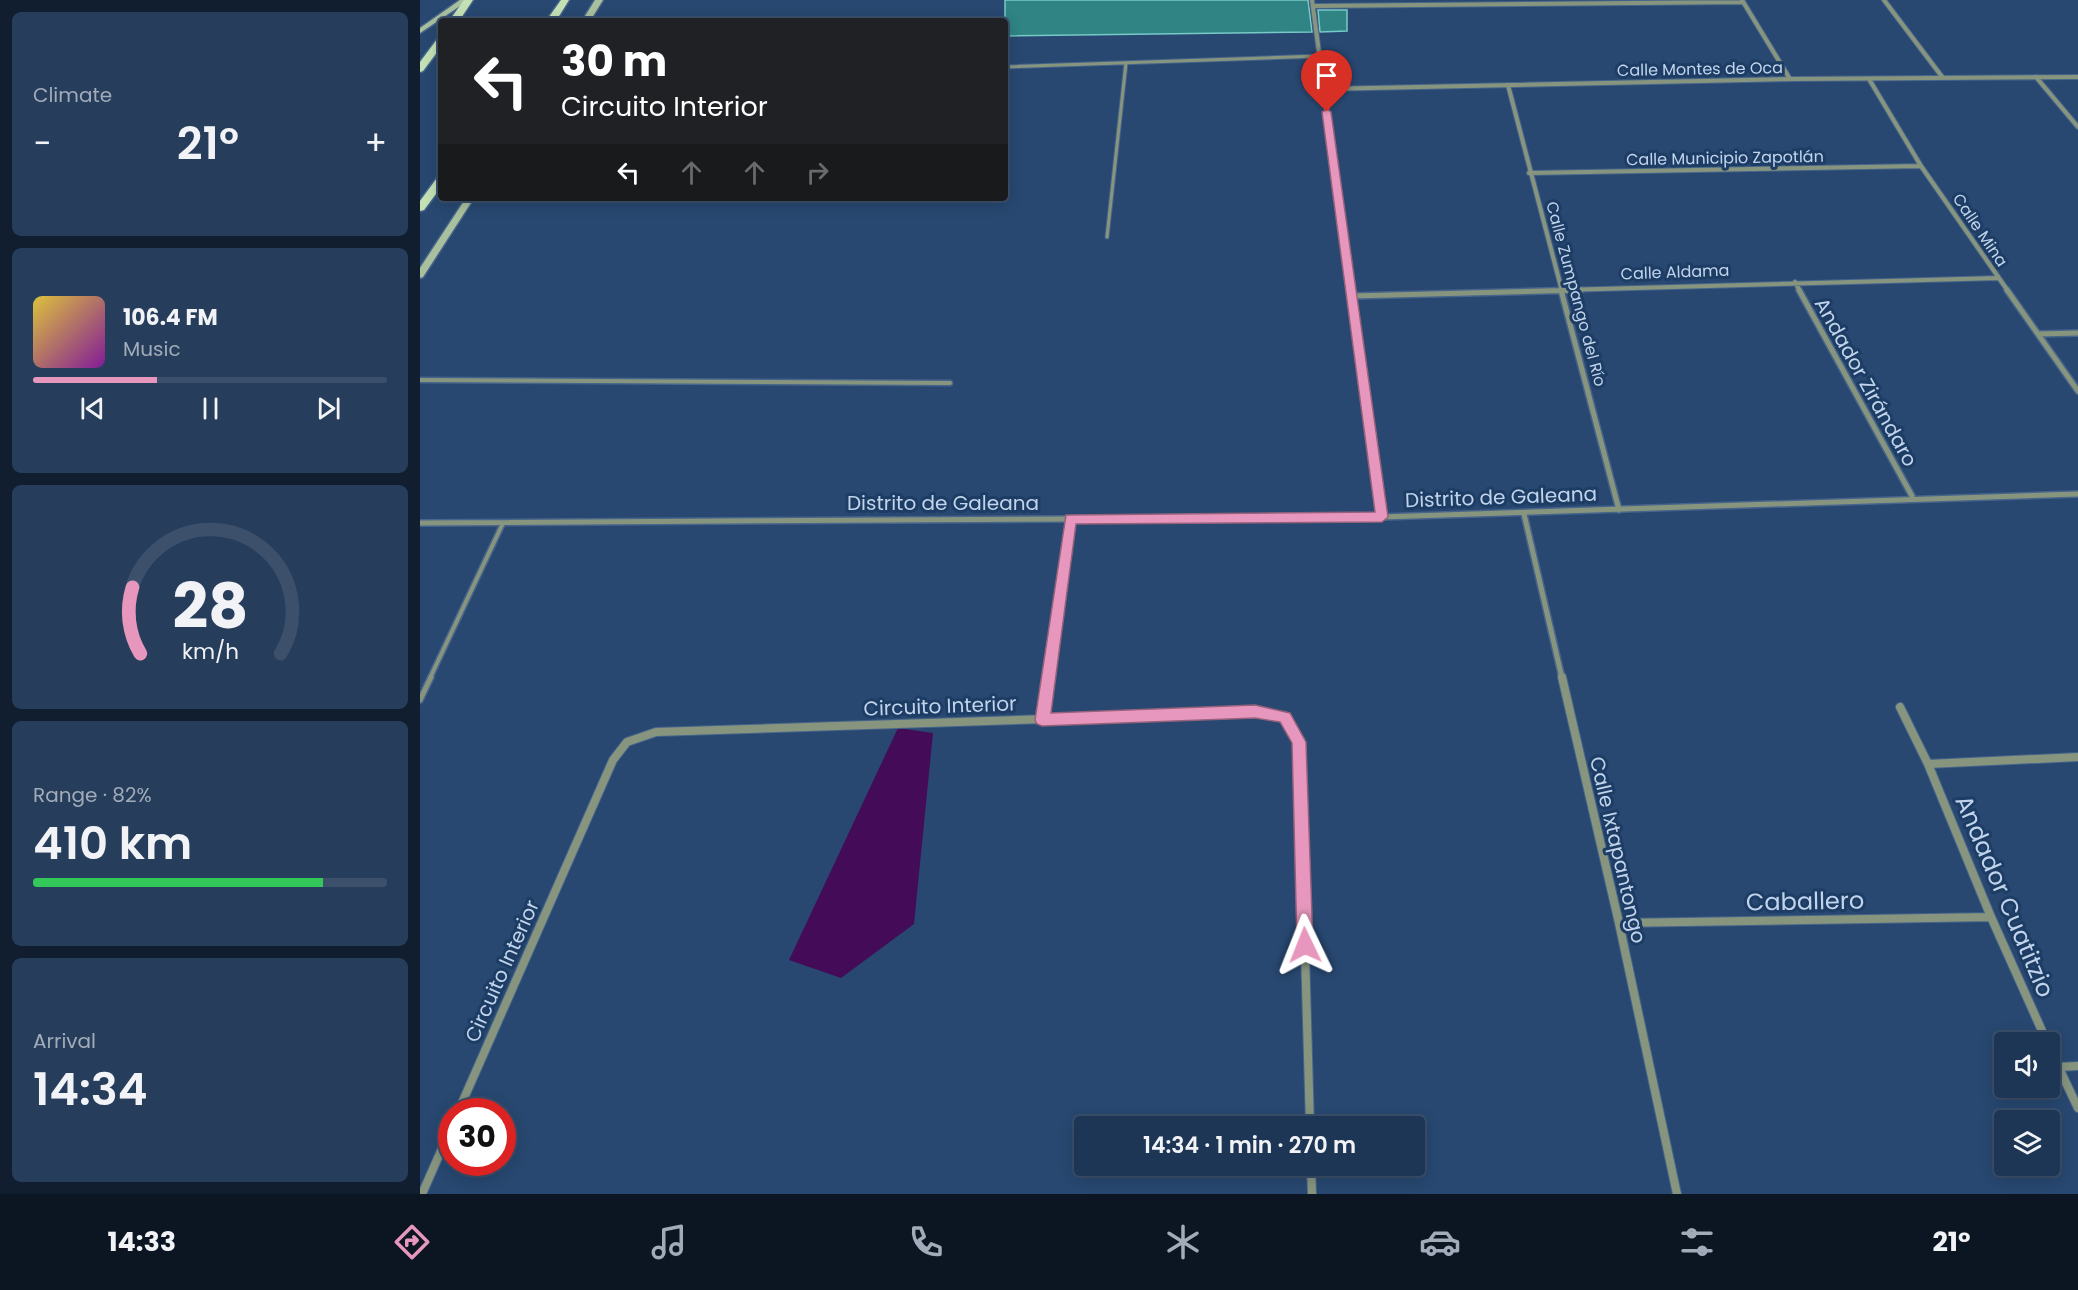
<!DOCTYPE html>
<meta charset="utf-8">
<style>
body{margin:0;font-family:Poppins,sans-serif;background:#263e5b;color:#f1f3f6;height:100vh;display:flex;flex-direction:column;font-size:22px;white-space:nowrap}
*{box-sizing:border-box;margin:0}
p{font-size:20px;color:#a1abb9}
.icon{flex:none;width:33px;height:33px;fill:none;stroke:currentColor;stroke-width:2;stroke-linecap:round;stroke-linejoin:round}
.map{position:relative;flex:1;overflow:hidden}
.side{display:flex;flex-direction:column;gap:12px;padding:12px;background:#101e2f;width:420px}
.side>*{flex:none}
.hud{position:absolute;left:18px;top:18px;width:570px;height:183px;border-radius:6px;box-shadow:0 3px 15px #0003,0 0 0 2px #3c506c;background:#202124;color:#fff;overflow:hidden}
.fabs{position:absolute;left:1574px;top:1032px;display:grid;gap:12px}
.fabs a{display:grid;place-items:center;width:66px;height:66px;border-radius:6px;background:#1e3655;box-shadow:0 3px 15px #0003,0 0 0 2px #3c506c;font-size:30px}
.speed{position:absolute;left:18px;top:1098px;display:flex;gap:12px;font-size:30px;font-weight:700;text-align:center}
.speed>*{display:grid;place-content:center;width:78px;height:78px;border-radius:50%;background:#1e3655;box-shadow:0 3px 15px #0003,0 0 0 2px #3c506c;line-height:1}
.speed .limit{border:9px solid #d22;background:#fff;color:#111}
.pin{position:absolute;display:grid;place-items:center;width:51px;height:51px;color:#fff;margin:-62px -26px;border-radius:50% 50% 50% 0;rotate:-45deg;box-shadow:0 0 6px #0007}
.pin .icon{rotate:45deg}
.me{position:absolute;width:66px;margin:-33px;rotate:358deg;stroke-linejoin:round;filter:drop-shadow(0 0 4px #0008)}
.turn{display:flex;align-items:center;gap:21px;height:126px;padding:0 24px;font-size:27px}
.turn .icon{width:78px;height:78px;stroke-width:2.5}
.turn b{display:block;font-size:42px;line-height:51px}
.lanes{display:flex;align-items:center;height:57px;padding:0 24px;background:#0003;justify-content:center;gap:30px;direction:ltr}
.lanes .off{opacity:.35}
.big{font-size:45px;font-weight:600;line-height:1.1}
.side .tile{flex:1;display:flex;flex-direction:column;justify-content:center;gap:9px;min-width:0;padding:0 21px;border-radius:9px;background:#263e5b}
.side .dial{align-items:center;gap:0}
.dial svg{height:156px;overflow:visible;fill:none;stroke:#3c506c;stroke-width:7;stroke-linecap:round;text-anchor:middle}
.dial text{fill:#f1f3f6;stroke:none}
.song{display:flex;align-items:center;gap:18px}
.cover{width:72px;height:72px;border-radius:9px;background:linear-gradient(135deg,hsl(50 70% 55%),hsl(290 70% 35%))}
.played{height:6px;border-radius:3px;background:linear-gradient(90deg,#e797bd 35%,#3c506c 35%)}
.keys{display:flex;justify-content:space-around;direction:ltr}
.heat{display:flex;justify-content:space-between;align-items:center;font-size:33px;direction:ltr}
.charge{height:9px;border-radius:4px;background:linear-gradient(90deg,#34c759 82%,#3c506c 0)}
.trip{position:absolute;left:654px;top:1116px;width:351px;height:60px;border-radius:6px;background:#1e3655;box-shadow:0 3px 15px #0003,0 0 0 2px #3c506c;font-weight:600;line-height:60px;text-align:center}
.tab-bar{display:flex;height:96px;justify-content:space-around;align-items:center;background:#0c1622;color:#a1abb9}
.tab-bar .icon{width:42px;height:42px}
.tab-bar .on{color:#e797bd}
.tab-bar b{font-size:27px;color:#f1f3f6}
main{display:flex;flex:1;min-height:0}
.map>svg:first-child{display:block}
.water{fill:#440b58}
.building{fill:#308484;stroke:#78c9c8;stroke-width:1.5}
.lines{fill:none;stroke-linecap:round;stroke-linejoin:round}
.lane-far2-casing{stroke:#47648a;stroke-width:5}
.lane-far1-casing{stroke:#47648a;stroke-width:7}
.lane-casing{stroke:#47648a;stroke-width:8}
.street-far2-casing{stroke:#47648a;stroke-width:6}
.street-far1-casing{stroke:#47648a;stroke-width:8}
.street-casing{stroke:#47648a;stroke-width:10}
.secondary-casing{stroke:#47648a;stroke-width:3}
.primary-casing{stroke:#47648a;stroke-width:3}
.lane-far2{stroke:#87957f;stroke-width:3}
.lane-far1{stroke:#87957f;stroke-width:4}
.lane{stroke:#87957f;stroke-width:5}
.street-far2{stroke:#87957f;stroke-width:4}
.street-far1{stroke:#87957f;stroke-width:5}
.street{stroke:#87957f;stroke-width:8}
.secondary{fill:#a9c09e;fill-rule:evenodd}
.primary{fill:#c4e1b5;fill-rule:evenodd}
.route{fill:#e797bd;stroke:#96627b;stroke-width:1.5}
.labels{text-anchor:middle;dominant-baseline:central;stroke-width:6;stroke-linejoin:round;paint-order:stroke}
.far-street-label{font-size:16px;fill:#c1d4ec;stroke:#1d3d65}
.street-label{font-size:20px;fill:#c1d4ec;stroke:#1d3d65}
.near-street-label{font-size:24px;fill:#c1d4ec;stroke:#1d3d65}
</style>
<main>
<section class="side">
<div class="tile"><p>Climate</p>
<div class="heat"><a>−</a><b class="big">21°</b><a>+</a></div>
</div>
<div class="tile">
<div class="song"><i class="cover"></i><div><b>106.4 FM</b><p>Music</p></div></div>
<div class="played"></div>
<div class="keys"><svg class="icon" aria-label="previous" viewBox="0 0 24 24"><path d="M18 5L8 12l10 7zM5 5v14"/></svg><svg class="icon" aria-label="pause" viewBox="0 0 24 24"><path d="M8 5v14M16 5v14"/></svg><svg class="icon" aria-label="next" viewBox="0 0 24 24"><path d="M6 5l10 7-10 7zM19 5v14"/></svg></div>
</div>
<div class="tile dial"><svg viewBox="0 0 100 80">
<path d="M14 69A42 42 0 1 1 86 69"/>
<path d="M14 69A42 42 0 0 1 10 35" stroke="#e797bd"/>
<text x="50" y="56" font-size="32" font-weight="700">28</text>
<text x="50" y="72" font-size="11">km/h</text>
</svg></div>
<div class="tile"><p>Range · 82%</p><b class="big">410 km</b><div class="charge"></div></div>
<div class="tile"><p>Arrival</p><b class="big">14:34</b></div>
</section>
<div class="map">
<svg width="1658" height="1194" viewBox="0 0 1658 1194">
<rect width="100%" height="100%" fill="#284871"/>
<path class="water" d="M478,728L513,733L494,924L421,978L369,960Z"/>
<path class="building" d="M585,0H888L892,32L585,36Z
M898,10H927V31L900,32Z"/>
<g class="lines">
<g class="lane-far2-casing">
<path id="lane-far2" d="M585,67L899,56
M687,237L706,63"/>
</g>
<g class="lane-far1-casing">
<path id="lane-far1" d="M0,380L530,383
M10,678L83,523"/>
</g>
<g class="lane-casing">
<path id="lane" d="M0,700L11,677"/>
</g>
<g class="street-far2-casing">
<path id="street-far2" d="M892,0L931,291
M1322,0L1370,79
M1464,0L1523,78
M893,6L1323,2
M1616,77L1658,127
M1449,79L1501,166L1588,291
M1088,85L1142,291
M903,89L1370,79L1658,77
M1109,173L1501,166
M1375,282L1380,291
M1107,291L1578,278"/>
</g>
<g class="street-far1-casing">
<path id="street-far1" d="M931,290L962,517
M1141,290L1199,510
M1379,290L1492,496
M1587,290L1658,391
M932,296L1161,290
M1618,334L1658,333
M1104,514L1142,678
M0,523L962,517L1658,494
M628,678L650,519"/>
</g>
<g class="street-casing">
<path id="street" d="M1142,677L1199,923L1257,1194
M1480,707L1508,764L1571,917L1627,1042
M622,720L628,677
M1508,764L1658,757
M1199,923L1571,917
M1629,1047L1658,1108
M1638,1067L1658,1066
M38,1112L193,760L207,742L236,732L835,712L865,717L879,742L890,1126
M891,1166L892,1194
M2,1194L32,1126"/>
</g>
<g class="secondary-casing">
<path id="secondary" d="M40,0H49L0,33V28Z
M175,0H183L170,21H162Z
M46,198H54L3,277L0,278V268Z"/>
</g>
<g class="primary-casing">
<path id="primary" d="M44,0H53L39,21H29Z
M141,0H149L136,21H126Z
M21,37V47L3,71L0,72V62L18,38Z
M21,177V187L4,210L0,211V201L17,178Z"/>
</g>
<use href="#lane-far2" class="lane-far2"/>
<use href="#lane-far1" class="lane-far1"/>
<use href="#lane" class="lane"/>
<use href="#street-far2" class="street-far2"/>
<use href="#street-far1" class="street-far1"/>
<use href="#street" class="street"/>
<use href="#secondary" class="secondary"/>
<use href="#primary" class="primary"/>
</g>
<path class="route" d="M907,109L911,112L968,517L962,522L656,524L631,713L835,705L870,713L886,742L893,945L891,951L885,954L879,951L877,945L872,743L860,722L835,718L622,726L617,724L615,720L646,515L955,512L902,112Z"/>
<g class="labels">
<g class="far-street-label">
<text transform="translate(1280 69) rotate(-1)">Calle Montes de Oca</text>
<text transform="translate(1305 158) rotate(-1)">Calle Municipio Zapotlán</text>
<text transform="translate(1560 230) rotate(56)">Calle Mina</text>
<text transform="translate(1255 272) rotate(-2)">Calle Aldama</text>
<text transform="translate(1156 294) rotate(75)">Calle Zumpango del Río</text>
</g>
<g class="street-label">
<text transform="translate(1446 382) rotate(61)">Andador Zirándaro</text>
<text transform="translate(1081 497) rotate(-2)">Distrito de Galeana</text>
<text x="523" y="503">Distrito de Galeana</text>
<text transform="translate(520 706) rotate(-2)">Circuito Interior</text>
<text transform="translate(1198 850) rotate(77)">Calle Ixtapantongo</text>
<text transform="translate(82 971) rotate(-66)">Circuito Interior</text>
</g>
<g class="near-street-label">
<text transform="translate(1585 896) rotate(67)">Andador Cuatitzio</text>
<text transform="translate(1385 901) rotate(-1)">Caballero</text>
</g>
</g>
</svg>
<div class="fabs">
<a><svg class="icon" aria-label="sound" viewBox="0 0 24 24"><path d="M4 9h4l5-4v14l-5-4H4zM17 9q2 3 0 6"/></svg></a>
<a><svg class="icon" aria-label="layers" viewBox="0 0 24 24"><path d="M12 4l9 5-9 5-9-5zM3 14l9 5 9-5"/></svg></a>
</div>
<div class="speed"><div class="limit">30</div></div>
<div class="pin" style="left:907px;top:112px;background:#d93025"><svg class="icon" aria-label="arrive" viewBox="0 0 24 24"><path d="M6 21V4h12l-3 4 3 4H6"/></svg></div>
<svg class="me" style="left:885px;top:945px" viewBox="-20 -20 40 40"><path d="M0-17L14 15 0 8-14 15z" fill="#e797bd" stroke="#fff" stroke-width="4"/></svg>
<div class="trip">14:34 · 1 min · 270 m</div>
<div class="hud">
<div class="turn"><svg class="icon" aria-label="left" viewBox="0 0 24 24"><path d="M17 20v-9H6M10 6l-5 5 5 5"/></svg><div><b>30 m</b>Circuito Interior</div></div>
<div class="lanes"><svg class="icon" aria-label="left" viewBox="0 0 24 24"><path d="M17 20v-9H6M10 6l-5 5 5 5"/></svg><svg class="icon off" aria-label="ahead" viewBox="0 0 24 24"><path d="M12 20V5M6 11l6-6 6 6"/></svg><svg class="icon off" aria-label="ahead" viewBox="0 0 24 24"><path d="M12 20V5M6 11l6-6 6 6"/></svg><svg class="icon off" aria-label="right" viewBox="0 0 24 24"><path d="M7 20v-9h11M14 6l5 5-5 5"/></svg></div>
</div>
</div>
</main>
<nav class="tab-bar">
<b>14:33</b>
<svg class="icon on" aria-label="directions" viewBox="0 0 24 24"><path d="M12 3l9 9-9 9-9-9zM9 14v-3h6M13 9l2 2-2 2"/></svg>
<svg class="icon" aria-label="music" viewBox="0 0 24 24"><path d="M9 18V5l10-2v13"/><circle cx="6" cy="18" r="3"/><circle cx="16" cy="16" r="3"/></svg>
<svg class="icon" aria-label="phone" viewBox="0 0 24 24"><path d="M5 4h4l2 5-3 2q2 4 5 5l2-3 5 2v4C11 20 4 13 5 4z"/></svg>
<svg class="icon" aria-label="climate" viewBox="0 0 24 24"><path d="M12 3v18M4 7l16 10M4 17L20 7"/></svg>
<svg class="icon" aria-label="car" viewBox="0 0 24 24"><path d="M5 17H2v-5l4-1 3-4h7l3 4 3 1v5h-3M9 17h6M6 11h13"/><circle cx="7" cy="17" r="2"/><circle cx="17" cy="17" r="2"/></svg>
<svg class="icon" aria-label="filters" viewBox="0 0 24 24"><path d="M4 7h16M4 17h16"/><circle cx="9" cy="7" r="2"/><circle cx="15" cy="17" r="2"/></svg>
<b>21°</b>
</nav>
